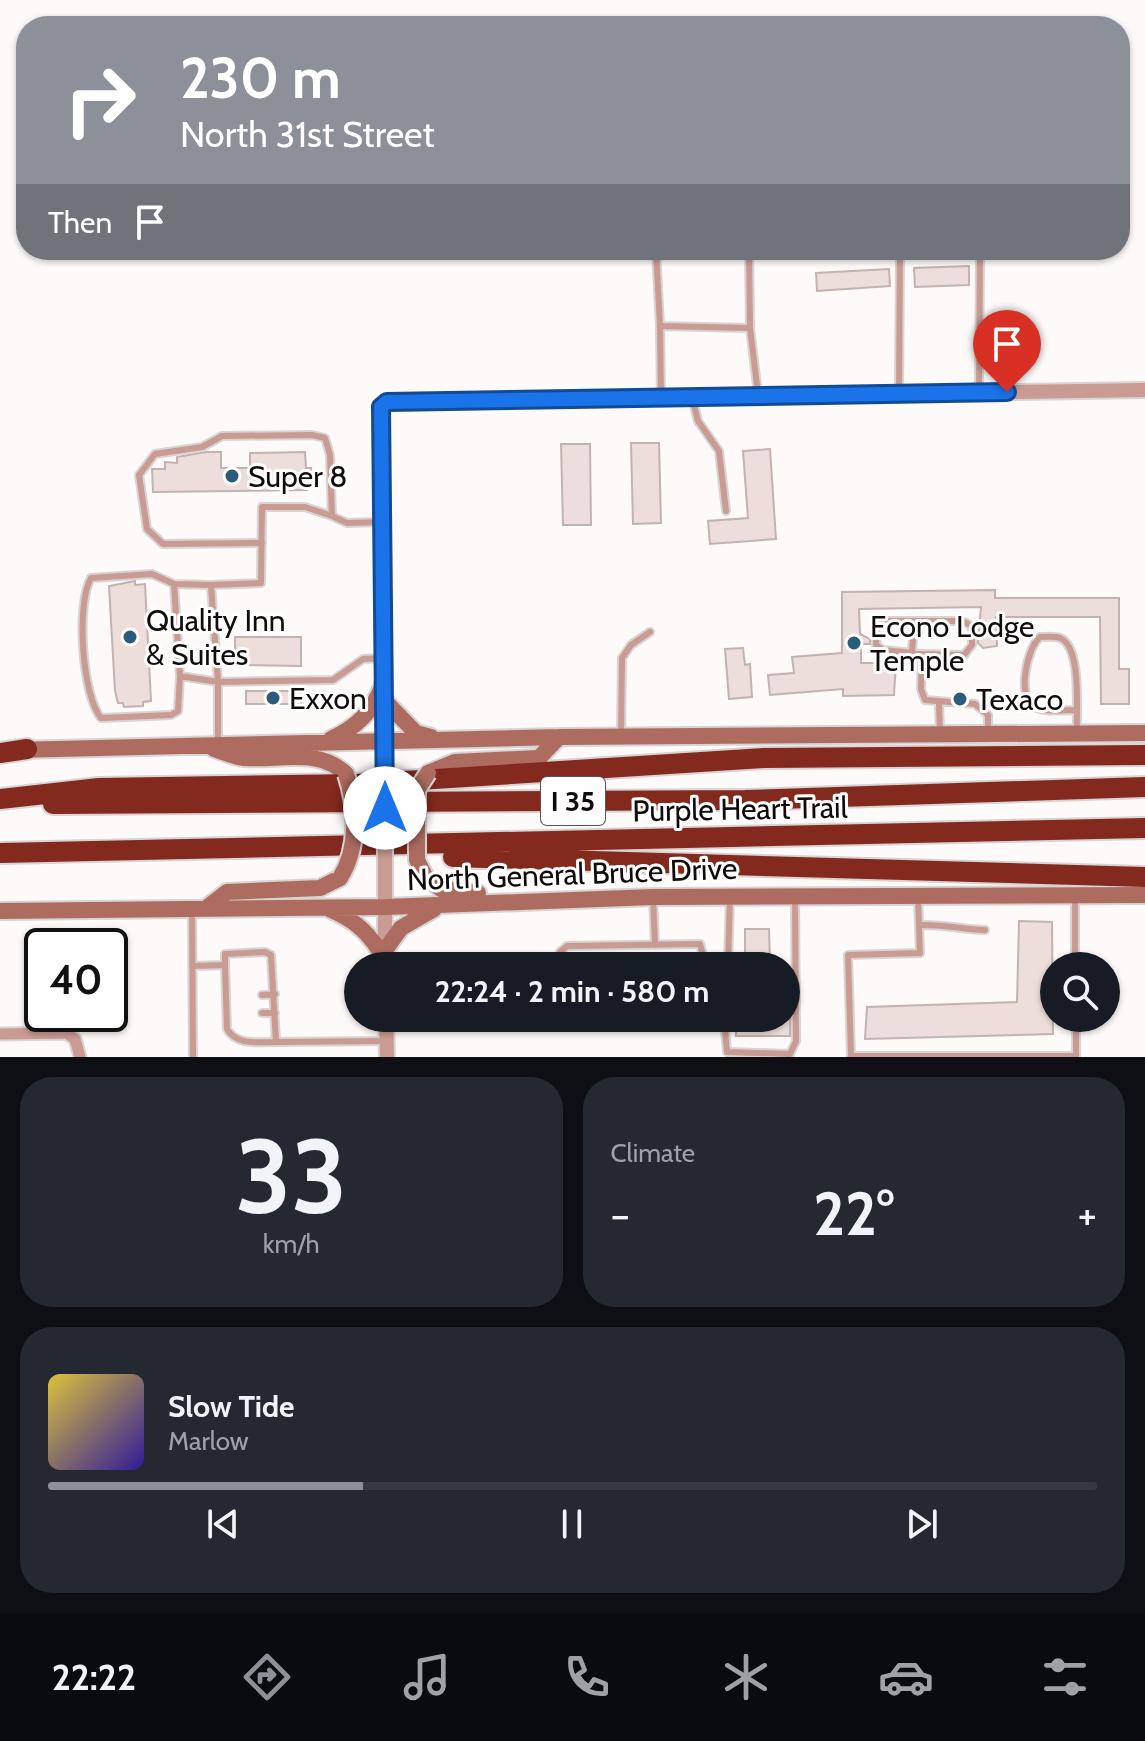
<!DOCTYPE html>
<meta charset="utf-8">
<style>
body{margin:0;font-family:Cabin,sans-serif;background:#242831;color:#f1f3f6;height:100vh;display:flex;flex-direction:column;font-size:30px;white-space:nowrap}
*{box-sizing:border-box;margin:0}
p{font-size:26px;color:#9ea1a6}
.icon{flex:none;width:44px;height:44px;fill:none;stroke:currentColor;stroke-width:2;stroke-linecap:round;stroke-linejoin:round}
.map{position:relative;height:1057px;overflow:hidden}
.drawer{display:flex;flex-direction:column;gap:20px;padding:20px;background:#0d0f14;flex:1}
.drawer>*{flex:none}
.top-card{position:absolute;left:16px;top:16px;width:1114px;height:244px;border-radius:32px;box-shadow:0 2px 6px #0004;background:#8c9099;color:#fff;overflow:hidden}
.fabs{position:absolute;left:1040px;top:952px;display:grid;gap:16px}
.fabs a{display:grid;place-items:center;width:80px;height:80px;border-radius:50%;background:#171b24;box-shadow:0 2px 6px #0004;font-size:40px}
.speed{position:absolute;left:24px;top:928px;display:flex;gap:16px;font-size:40px;font-weight:700;text-align:center}
.speed>*{display:grid;place-content:center;width:104px;height:104px;border-radius:50%;background:#171b24;box-shadow:0 2px 6px #0004;line-height:1}
.speed .limit{border:4px solid #111;border-radius:12px;background:#fff;color:#111}
.pin{position:absolute;display:grid;place-items:center;width:68px;height:68px;color:#fff;margin:-82px -34px;border-radius:50% 50% 50% 0;rotate:-45deg;box-shadow:0 0 8px #0007}
.pin .icon{rotate:45deg}
.me{position:absolute;width:88px;margin:-44px;rotate:0deg;stroke-linejoin:round;filter:drop-shadow(0 0 6px #0008)}
.turn{display:flex;align-items:center;gap:28px;height:168px;padding:0 32px;font-size:36px}
.turn .icon{width:104px;height:104px;stroke-width:2.5}
.turn b{display:block;font-size:56px;line-height:68px}
.then{display:flex;align-items:center;height:76px;padding:0 32px;background:#0003;gap:16px;font-size:30px}
.big{font-size:60px;font-weight:800;line-height:1.1}
.drawer .widget{flex:1;display:flex;flex-direction:column;justify-content:center;gap:12px;min-width:0;padding:0 28px;border-radius:32px;background:#242831}
.drawer .dial{align-items:center;gap:0}
.dial b{font-size:104px;line-height:1}
.song{display:flex;align-items:center;gap:24px}
.cover{width:96px;height:96px;border-radius:12px;background:linear-gradient(135deg,hsl(50 70% 55%),hsl(250 70% 35%))}
.played{height:8px;border-radius:4px;background:linear-gradient(90deg,#8c9099 30%,#363941 30%)}
.keys{display:flex;justify-content:space-around;direction:ltr}
.heat{display:flex;justify-content:space-between;align-items:center;font-size:44px;direction:ltr}
.drawer .tiles{flex:1;display:grid;gap:20px;grid-template-columns:1fr 1fr}
.widget:last-child{grid-column:span 2}
.trip{position:absolute;left:344px;top:952px;width:456px;height:80px;border-radius:40px;background:#171b24;box-shadow:0 2px 6px #0004;font-weight:800;line-height:80px;text-align:center}
.tab-bar{display:flex;height:128px;justify-content:space-around;align-items:center;background:#090b0e;color:#9ea1a6}
.tab-bar .icon{width:56px;height:56px}
.tab-bar .on{color:#8c9099}
.tab-bar b{font-size:36px;color:#f1f3f6}
.map>svg:first-child{display:block}
.building{fill:#eddedb;stroke:#c2b3b0;stroke-width:2}
.lines{fill:none;stroke-linecap:round;stroke-linejoin:round}
.service-casing{stroke:#d7d4d3;stroke-width:10}
.minor-casing{stroke:#d7d4d3;stroke-width:15}
.tertiary-casing{stroke:#d7d4d3;stroke-width:18}
.secondary-casing{stroke:#d7d4d3;stroke-width:20}
.motorway-casing{stroke:#d7d4d3;stroke-width:24}
.service{stroke:#c99b93;stroke-width:6}
.minor{stroke:#c99b93;stroke-width:11}
.tertiary{stroke:#c99b93;stroke-width:14}
.secondary{stroke:#ae6c61;stroke-width:16}
.motorway{stroke:#84291e;stroke-width:20}
.tertiary-bridge-casing{stroke:#d7d4d3;stroke-width:18;stroke-linecap:butt}
.secondary-bridge-casing{stroke:#d7d4d3;stroke-width:20;stroke-linecap:butt}
.tertiary-bridge{stroke:#c99b93;stroke-width:14}
.secondary-bridge{stroke:#ae6c61;stroke-width:16}
.route-casing{stroke:#114b97;stroke-width:20}
.route{stroke:#1a73e8;stroke-width:14}
.poi-dot{fill:#2c5b7a;stroke:#fff;stroke-width:3}
.labels{text-anchor:middle;dominant-baseline:central;stroke-width:6;stroke-linejoin:round;paint-order:stroke}
.shield{fill:#fff;stroke:#585554;stroke-width:2}
.shield-label{font-size:28px;font-weight:bold;fill:#110c0b}
.poi-label{font-size:30px;fill:#110c0b;stroke:#fff;text-anchor:start}
.street-label{font-size:30px;fill:#110c0b;stroke:#fff}
</style>
<div class="map">
<svg width="1145" height="1057" viewBox="0 0 1145 1057">
<rect width="100%" height="100%" fill="#fdfaf9"/>
<path class="building" d="M969,266V285L915,287L914,268Z
M889,269L890,286L817,291L816,273Z
M631,443H659L661,523L633,524Z
M561,444H590L591,525H563Z
M770,449L776,539L710,544L708,521L748,518L743,451Z
M206,452H221V468H250V453L305,452L306,468H311L312,483H307V490L153,492L152,469H165V462L177,463V457Z
M135,581V585L145,584L151,701L143,702V706L124,707L123,703H118L115,691L109,586Z
M995,590V598H1119V669H1129V704H1101L1100,617H996L997,646L983,648L978,643L981,607L859,609L860,634L870,639V644H861V663H896L894,695L843,696V689L770,695L768,675L794,673L792,657L842,653V592Z
M235,637H301V666L235,665Z
M743,648L745,665L750,664L752,697L729,699L725,649Z
M246,691H301V704H246Z
M1019,921L1052,922L1053,1034L865,1039L867,1007L1017,1002Z
M745,929H769L770,966H745Z
M736,1018H790V1036H736Z"/>
<g class="lines">
<g class="service-casing">
<path id="service" d="M656,250L660,326
M749,250L750,328
M979,392L980,250
M899,393L900,250
M661,397L660,326L750,328L758,394
M692,397L698,421L719,451L726,511
M262,543L163,544L147,529L139,475L155,454L202,447L222,436L312,435L325,438L330,455L332,516L347,523L380,522
M174,584L180,676
M211,585L174,584L152,574L91,578C76,604 82,695 101,718L171,715L178,711L180,676L218,682L333,680L363,659L382,658
M912,653L914,621
M922,654L964,655L972,645V626L962,621H883L877,626L876,645L883,650L922,654L921,689L925,700L975,704L988,715V732
M939,704L940,732
M1076,710C1063,710 1044,713 1033,706C1017,695 1027,648 1040,637C1045,637 1055,636 1060,638C1082,647 1076,709 1077,730
M621,736L622,658L631,645L650,632
M218,744V682L211,585L261,583L262,507H305L332,516
M1075,895V966
M653,897L655,945
M918,897L920,953L848,955L851,1056H1076V1018
M192,909L193,1057
M919,925C943,924 961,929 985,930
M225,965L227,1029C237,1046 258,1042 276,1042
M193,966L225,965V954L265,952L271,955L276,1042L386,1041
M561,966L560,952L567,946L700,944L706,966
M728,966L730,897
M262,995L275,994
M262,1013H275
M724,1018L727,1052L790,1054L796,1041L795,896"/>
</g>
<g class="minor-casing">
<path id="minor" d="M0,1034L66,1033L75,1039L80,1057"/>
</g>
<g class="tertiary-casing">
<path id="tertiary" d="M385,766L381,407L387,402L1145,390
M385,883V955
M386,1018L387,1057"/>
</g>
<g class="secondary-casing">
<path id="secondary" d="M383,699L416,733L431,737
M331,739C357,727 372,712 383,685
M214,749C224,752 234,757 244,758C279,761 318,747 346,774
M15,750L559,737L1145,733
M428,773L455,762L539,758L559,737
M425,876L441,889L478,893
M205,909L227,892L320,888L340,878
M331,910C357,921 371,935 385,960
M0,911L385,907L653,897L1145,895
M385,950L401,928L434,909"/>
</g>
<g class="motorway-casing">
<path id="motorway" d="M0,753L27,749
M0,799L99,788L356,784L764,758L1145,755
M53,804L745,800L1145,787
M0,853L1145,828
M453,857L1145,877"/>
</g>
<use href="#service" class="service"/>
<use href="#minor" class="minor"/>
<use href="#tertiary" class="tertiary"/>
<use href="#secondary" class="secondary"/>
<use href="#motorway" class="motorway"/>
<g class="tertiary-bridge-casing">
<path id="tertiary-bridge" d="M385,766V883"/>
</g>
<g class="secondary-bridge-casing">
<path id="secondary-bridge" d="M425,876L417,860V790L428,773
M340,878C359,848 357,807 346,774"/>
</g>
<use href="#tertiary-bridge" class="tertiary-bridge"/>
<use href="#secondary-bridge" class="secondary-bridge"/>
</g>
<g class="lines">
<g class="route-casing">
<path id="route" d="M385,808L381,407L387,402L1007,392"/>
</g>
<use href="#route" class="route"/>
</g>
<g class="poi-dot">
<circle cx="232" cy="476" r="8"/>
<circle cx="130" cy="637" r="8"/>
<circle cx="854" cy="643" r="8"/>
<circle cx="273" cy="698" r="8"/>
<circle cx="960" cy="699" r="8"/>
</g>
<g class="labels">
<rect class="shield" x="541" y="777" width="64" height="48" rx="6"/>
<g class="shield-label">
<text x="573" y="801">I 35</text>
</g>
<g class="poi-label">
<text x="248" y="476">Super 8</text>
<text x="146" y="620">Quality Inn<tspan x="146" dy="34">&amp; Suites</tspan></text>
<text x="870" y="626">Econo Lodge<tspan x="870" dy="34">Temple</tspan></text>
<text x="289" y="698">Exxon</text>
<text x="976" y="699">Texaco</text>
</g>
<g class="street-label">
<text transform="translate(740 809) rotate(-1)">Purple Heart Trail</text>
<text transform="translate(572 874) rotate(-2)">North General Bruce Drive</text>
</g>
</g>
</svg>
<div class="fabs">
<a><svg class="icon" aria-label="search" viewBox="0 0 24 24"><circle cx="10" cy="10" r="6"/><path d="M15 15l6 6"/></svg></a>
</div>
<div class="speed"><div class="limit">40</div></div>
<div class="pin" style="left:1007px;top:392px;background:#d93025"><svg class="icon" aria-label="arrive" viewBox="0 0 24 24"><path d="M6 21V4h12l-3 4 3 4H6"/></svg></div>
<svg class="me" style="left:385px;top:808px" viewBox="-20 -20 40 40"><circle r="19" fill="#fff"/><path d="M0-13L10 11 0 6-10 11z" fill="#1a73e8"/></svg>
<div class="trip">22:24 · 2 min · 580 m</div>
<div class="top-card">
<div class="turn"><svg class="icon" aria-label="right" viewBox="0 0 24 24"><path d="M7 20v-9h11M14 6l5 5-5 5"/></svg><div><b>230 m</b>North 31st Street</div></div>
<div class="then">Then<svg class="icon" aria-label="arrive" viewBox="0 0 24 24"><path d="M6 21V4h12l-3 4 3 4H6"/></svg></div>
</div>
</div>
<section class="drawer">
<div class="tiles">
<div class="widget dial"><b>33</b><p>km/h</p></div>
<div class="widget"><p>Climate</p>
<div class="heat"><a>−</a><b class="big">22°</b><a>+</a></div>
</div>
<div class="widget">
<div class="song"><i class="cover"></i><div><b>Slow Tide</b><p>Marlow</p></div></div>
<div class="played"></div>
<div class="keys"><svg class="icon" aria-label="previous" viewBox="0 0 24 24"><path d="M18 5L8 12l10 7zM5 5v14"/></svg><svg class="icon" aria-label="pause" viewBox="0 0 24 24"><path d="M8 5v14M16 5v14"/></svg><svg class="icon" aria-label="next" viewBox="0 0 24 24"><path d="M6 5l10 7-10 7zM19 5v14"/></svg></div>
</div>
</div>
</section>
<nav class="tab-bar">
<b>22:22</b>
<svg class="icon on" aria-label="directions" viewBox="0 0 24 24"><path d="M12 3l9 9-9 9-9-9zM9 14v-3h6M13 9l2 2-2 2"/></svg>
<svg class="icon" aria-label="music" viewBox="0 0 24 24"><path d="M9 18V5l10-2v13"/><circle cx="6" cy="18" r="3"/><circle cx="16" cy="16" r="3"/></svg>
<svg class="icon" aria-label="phone" viewBox="0 0 24 24"><path d="M5 4h4l2 5-3 2q2 4 5 5l2-3 5 2v4C11 20 4 13 5 4z"/></svg>
<svg class="icon" aria-label="climate" viewBox="0 0 24 24"><path d="M12 3v18M4 7l16 10M4 17L20 7"/></svg>
<svg class="icon" aria-label="car" viewBox="0 0 24 24"><path d="M5 17H2v-5l4-1 3-4h7l3 4 3 1v5h-3M9 17h6M6 11h13"/><circle cx="7" cy="17" r="2"/><circle cx="17" cy="17" r="2"/></svg>
<svg class="icon" aria-label="filters" viewBox="0 0 24 24"><path d="M4 7h16M4 17h16"/><circle cx="9" cy="7" r="2"/><circle cx="15" cy="17" r="2"/></svg>
</nav>
